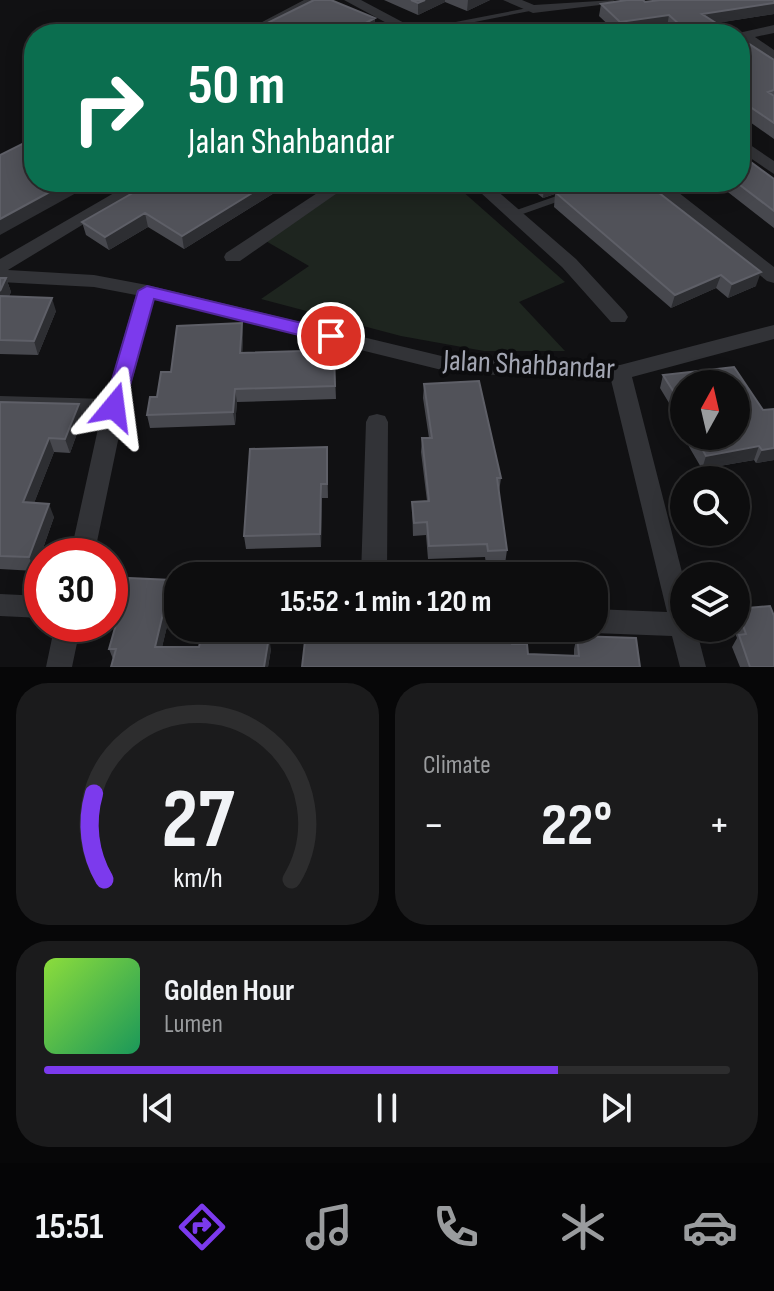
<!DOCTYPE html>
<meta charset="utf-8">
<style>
body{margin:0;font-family:"Sofia Sans Condensed",sans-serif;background:#1b1b1c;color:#f1f3f6;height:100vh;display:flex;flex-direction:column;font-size:30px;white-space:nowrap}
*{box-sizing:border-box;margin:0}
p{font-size:26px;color:#9a9c9e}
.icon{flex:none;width:44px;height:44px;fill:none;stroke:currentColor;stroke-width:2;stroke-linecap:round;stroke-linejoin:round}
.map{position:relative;height:667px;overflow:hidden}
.drawer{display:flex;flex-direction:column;gap:16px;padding:16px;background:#070708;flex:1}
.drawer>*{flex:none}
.hud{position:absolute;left:24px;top:24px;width:726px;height:168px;border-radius:32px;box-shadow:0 4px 20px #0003,0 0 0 2px #2d2d2e;background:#0b6e4f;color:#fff;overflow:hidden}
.needle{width:52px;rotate:8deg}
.fabs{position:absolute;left:670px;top:370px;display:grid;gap:16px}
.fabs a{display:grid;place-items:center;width:80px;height:80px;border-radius:50%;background:#0d0d0e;box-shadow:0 4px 20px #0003,0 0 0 2px #2d2d2e;font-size:40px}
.speed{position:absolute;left:24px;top:538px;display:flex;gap:16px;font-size:40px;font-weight:700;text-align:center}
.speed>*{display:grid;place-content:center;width:104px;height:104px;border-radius:50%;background:#0d0d0e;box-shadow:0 4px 20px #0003,0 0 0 2px #2d2d2e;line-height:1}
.speed .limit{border:12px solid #d22;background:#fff;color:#111}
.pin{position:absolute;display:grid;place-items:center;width:68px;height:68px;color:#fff;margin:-34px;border:4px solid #fff;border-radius:50%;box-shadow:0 2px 8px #0007}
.me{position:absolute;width:88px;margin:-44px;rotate:16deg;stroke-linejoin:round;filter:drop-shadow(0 0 6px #0008)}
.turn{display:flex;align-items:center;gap:28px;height:168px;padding:0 32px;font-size:36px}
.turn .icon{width:104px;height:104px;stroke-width:2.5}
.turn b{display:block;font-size:56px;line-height:68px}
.big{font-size:60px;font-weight:700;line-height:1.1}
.drawer .card{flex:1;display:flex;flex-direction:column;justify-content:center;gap:12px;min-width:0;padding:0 28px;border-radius:32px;background:#1b1b1c}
.drawer .dial{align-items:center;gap:0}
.dial svg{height:208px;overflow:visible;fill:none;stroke:#2d2d2e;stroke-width:7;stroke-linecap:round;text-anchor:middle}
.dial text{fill:#f1f3f6;stroke:none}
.song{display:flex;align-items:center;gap:24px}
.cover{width:96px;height:96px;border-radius:12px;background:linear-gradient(135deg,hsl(90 70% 55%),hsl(150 70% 35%))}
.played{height:8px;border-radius:4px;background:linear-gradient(90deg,#7c3aed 75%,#2d2d2e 75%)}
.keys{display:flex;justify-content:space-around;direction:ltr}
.heat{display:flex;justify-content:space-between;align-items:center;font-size:44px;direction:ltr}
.drawer .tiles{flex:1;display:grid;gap:16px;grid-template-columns:1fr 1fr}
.card:last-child{grid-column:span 2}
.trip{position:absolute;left:164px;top:562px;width:444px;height:80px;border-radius:32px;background:#0d0d0e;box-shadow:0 4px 20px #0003,0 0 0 2px #2d2d2e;font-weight:700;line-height:80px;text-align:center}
.dock{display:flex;height:128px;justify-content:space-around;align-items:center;background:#050506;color:#9a9c9e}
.dock .icon{width:56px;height:56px}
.dock .active{color:#7c3aed}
.dock b{font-size:36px;color:#f1f3f6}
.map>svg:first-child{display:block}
.green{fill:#1e251f}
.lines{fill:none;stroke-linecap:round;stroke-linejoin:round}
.lane{fill:#323337;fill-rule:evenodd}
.street{fill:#323337;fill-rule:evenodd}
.wall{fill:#47484e}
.shaded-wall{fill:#2d2e32}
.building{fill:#515259;stroke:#5e5f67;stroke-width:2}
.route{fill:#7c3aed;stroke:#51269a;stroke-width:2}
.labels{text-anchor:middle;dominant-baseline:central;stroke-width:8;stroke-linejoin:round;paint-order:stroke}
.street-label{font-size:30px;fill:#a3a6b3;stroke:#0c0c0e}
</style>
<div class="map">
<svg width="774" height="667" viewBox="0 0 774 667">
<rect width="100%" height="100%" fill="#111113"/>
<path class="green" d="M350,182H452L565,282L519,302L565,351H484L401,336L261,299L309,266L264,240Z"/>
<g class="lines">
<path class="lane" d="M533,7L536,9L535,10L414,34L411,32L414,30Z
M565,193L568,194L569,196L568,198L517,216H511L510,214L511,212Z"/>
<path class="street" d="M304,0H321L257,34H239Z
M344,0H361L425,34H407Z
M503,0H522L534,5L615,0L608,4L533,13Z
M774,25V33L755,37L774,50V60L740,40V34H734Z
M740,138L774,161V174L740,151Z
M133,182H153L8,270L94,275L147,285L454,359L620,365L774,325V339L632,377L684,580V628H696L706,667H680L672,636L594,633L584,628H594V609L667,612L611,380L454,373L154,299L125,407L94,556H70L101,415L0,412V396L106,399L136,295L94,287L0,282V259Z
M334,182H353L240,261H226L224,257L226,253Z
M469,182H487L576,259L625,312L628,317L625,322H611L562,267Z
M646,182H665L774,267V283L767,281Z
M377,414L385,416L388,422L387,576H361L366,422L369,416Z
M0,594L42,596V618L0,616Z
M55,624H81L72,667H46Z"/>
</g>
<path class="wall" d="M384,0H490L467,11L445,2L418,15Z
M774,0V14L716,23L733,34H674L667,27L618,34L599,16L601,4Z
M740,38L774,60V139L740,115Z
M774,179V228L715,182H740Z
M292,182L184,249L148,227L109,250L86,235L82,222Z
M522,182H645L756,286L728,298L716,288L671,308L554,207L555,194L543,198Z
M0,278H6L11,292L9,296L56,311L38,355L0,354Z
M242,323L243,337L242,353L334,350L336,399L237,402L235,425L150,428L147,415L171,372Z
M663,375L763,410L774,409V460L756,463L754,460L702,469L688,445L690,438L689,436H736L684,384V428L660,388Z
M424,384L501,478L499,492L507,550L505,564H486L485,557L428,559L426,535L413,536L412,502L427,501L421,452L422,438H429L423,398Z
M0,402L83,417L70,453L54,452L34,503L54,517L35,571L0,569Z
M327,447L328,498H322L321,547L246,549L244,536Z
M175,593L162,647H199L256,636L271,649L268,667H111L113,659L109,649Z
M737,609L774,667H740L732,647L737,638L733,628H736Z
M414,631L512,644L528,654L574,656V649L577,636L640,667L329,641L383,632Z"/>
<path class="shaded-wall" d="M425,0H445V2L418,15V3Z
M468,0H490L467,11Z
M774,3V14L699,26L702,14Z
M669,15L667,27L618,34L620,22Z
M375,18V30L367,34H345Z
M68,182H96L0,235V219Z
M270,182H292L184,249L182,236Z
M553,182H590L543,198L544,185Z
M145,213L148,227L109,250L105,237Z
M761,272L756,286L728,298L732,284Z
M721,275L716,288L671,308L675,295Z
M6,278L11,292L3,310L0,302V291Z
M52,298L56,311L38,355L34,341Z
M242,323L243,337L242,366L240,353Z
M235,389L237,402L235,425L233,412Z
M79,404L83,417L70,453L65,439Z
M49,438L54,452L29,516L23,502Z
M759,446L754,460L702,469L706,456Z
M774,448V460L756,463L762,450Z
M321,484L322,498L321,547L320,534Z
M49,504L54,517L35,571L29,557Z
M171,580L175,593L159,660L155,647Z
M269,637L271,649L268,667H264Z"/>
<path class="building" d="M314,0H331L375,18L345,34H245Z
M411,0H425L418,3Z
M627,0H643L645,2L660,0H774V3L702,14L733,34H690L669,15L620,22L601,4Z
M740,38L774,60V90L768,92L774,96V123L740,100Z
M34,138V182H68L0,219V155Z
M740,154L774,179V211L736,182H740Z
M152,182H270L182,236L145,213L105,237L82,222Z
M589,182H645L761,272L732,284L721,275L675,295L556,193Z
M0,278H6L0,291Z
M0,296L52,298L34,341L0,340Z
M242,323L240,353L334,350L335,386L235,389L233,412L147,415L150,397H157L161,372H171L177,326Z
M734,367L763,410L774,409V448L762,450L759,446L706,456L695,436H736V384H684V408L663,375Z
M479,381L501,478H497L507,550L488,551L487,544L429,546L427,522L414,523L412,502L429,501L422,438H432L424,384Z
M0,402L79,404L65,439L49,438L23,502L49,504L29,557L0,556Z
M327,447V484H321L320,534L244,536L250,449Z
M129,578L171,580L155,647H199L203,628H253L252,636L269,637L264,667H111L116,649H109Z
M770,606L774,616V667H750L739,635L746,634L737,609Z
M383,628H414V631L511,633L512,644H527L528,654L579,656L577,636L636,638L640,667H302L305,641H329V631L383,632Z"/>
<path class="route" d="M147,286L331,330L340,336L331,343L154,299L124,407L114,414L104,407L138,291Z"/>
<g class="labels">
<g class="street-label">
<text transform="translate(529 365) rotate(3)">Jalan Shahbandar</text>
</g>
</g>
</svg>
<div class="fabs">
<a><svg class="needle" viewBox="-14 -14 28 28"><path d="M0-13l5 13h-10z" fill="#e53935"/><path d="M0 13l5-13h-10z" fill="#9a9c9e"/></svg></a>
<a><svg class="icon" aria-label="search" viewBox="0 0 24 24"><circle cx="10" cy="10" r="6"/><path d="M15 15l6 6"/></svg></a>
<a><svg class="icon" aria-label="layers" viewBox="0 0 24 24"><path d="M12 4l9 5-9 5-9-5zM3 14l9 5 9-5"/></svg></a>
</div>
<div class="speed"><div class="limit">30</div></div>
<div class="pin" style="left:331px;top:336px;background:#d93025"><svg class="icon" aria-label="arrive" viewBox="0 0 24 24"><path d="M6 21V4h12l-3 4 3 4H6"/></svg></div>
<svg class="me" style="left:114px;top:407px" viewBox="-20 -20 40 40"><path d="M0-17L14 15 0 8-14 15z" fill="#7c3aed" stroke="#fff" stroke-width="4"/></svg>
<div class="trip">15:52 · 1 min · 120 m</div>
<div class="hud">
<div class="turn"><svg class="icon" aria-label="right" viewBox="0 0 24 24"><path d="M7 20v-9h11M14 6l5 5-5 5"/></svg><div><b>50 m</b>Jalan Shahbandar</div></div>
</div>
</div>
<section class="drawer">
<div class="tiles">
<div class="card dial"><svg viewBox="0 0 100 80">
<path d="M14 69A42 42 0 1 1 86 69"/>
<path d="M14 69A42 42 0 0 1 10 36" stroke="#7c3aed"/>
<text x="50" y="56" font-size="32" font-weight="700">27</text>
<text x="50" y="72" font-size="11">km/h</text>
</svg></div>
<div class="card"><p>Climate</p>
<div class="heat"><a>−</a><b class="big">22°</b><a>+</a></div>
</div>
<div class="card">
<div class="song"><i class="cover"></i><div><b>Golden Hour</b><p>Lumen</p></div></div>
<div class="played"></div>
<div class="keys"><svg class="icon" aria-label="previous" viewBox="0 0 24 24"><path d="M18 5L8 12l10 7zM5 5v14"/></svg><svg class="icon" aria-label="pause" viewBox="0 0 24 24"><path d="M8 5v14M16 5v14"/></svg><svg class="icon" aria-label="next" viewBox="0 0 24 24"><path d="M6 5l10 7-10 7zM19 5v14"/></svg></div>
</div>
</div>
</section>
<nav class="dock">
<b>15:51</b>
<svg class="icon active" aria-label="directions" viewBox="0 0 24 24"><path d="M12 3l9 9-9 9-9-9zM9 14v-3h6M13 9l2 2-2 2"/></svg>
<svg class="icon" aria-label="music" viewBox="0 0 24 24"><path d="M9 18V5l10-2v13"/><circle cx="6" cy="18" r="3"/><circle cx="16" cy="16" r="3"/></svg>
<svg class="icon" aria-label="phone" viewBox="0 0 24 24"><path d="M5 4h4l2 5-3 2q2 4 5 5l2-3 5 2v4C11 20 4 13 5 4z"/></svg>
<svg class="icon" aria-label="climate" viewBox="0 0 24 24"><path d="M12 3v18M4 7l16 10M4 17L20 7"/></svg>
<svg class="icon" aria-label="car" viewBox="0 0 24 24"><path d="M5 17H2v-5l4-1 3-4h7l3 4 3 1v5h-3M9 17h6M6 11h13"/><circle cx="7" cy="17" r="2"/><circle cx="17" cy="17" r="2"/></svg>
</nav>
